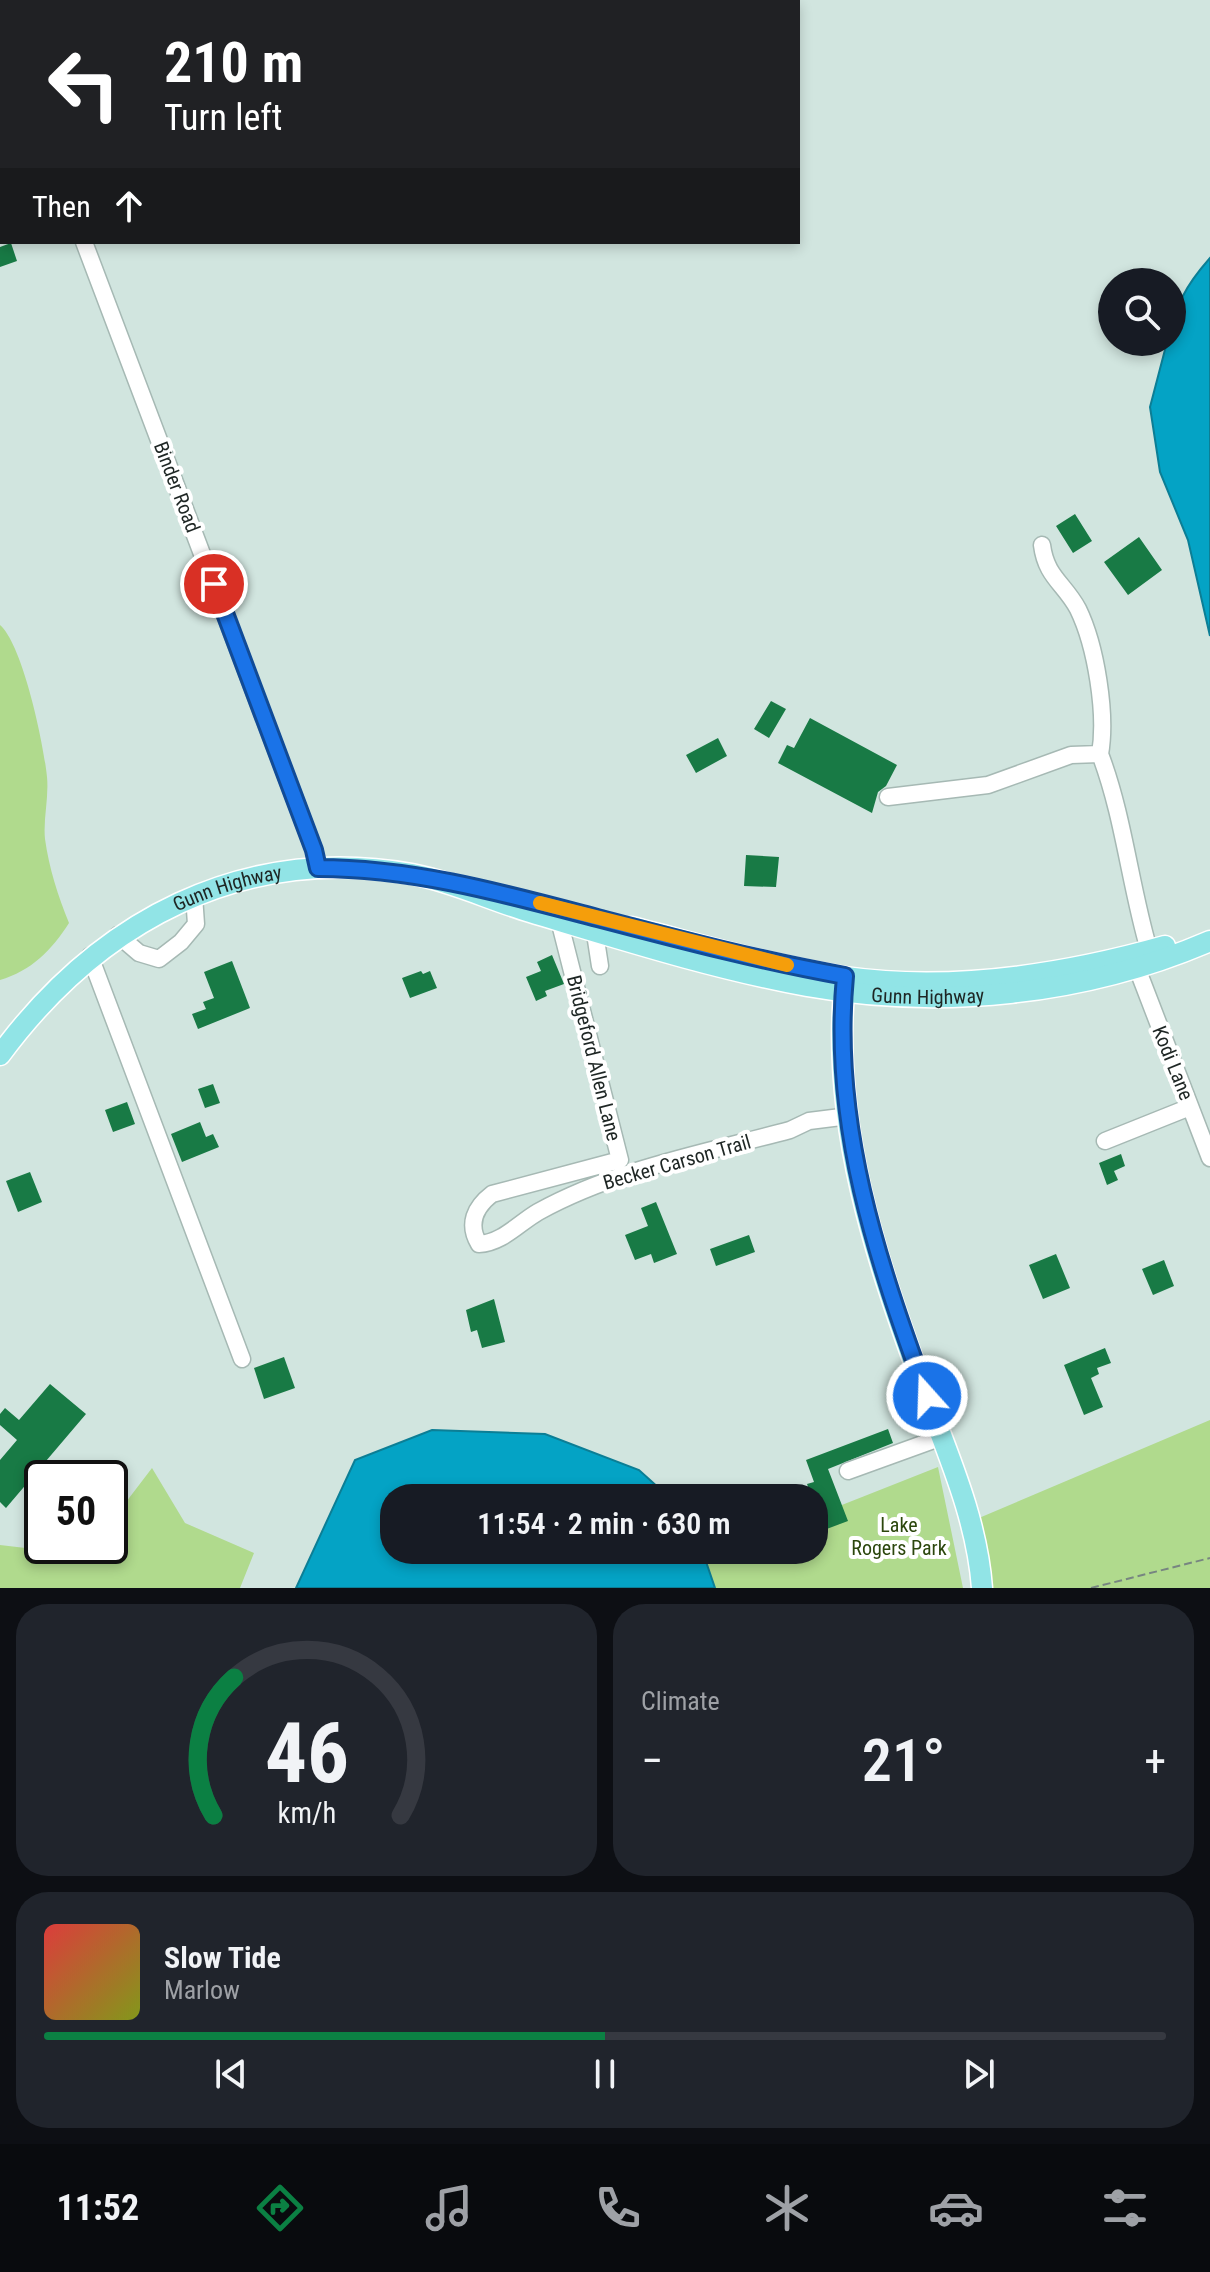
<!DOCTYPE html>
<meta charset="utf-8">
<style>
body{margin:0;font-family:"Roboto Condensed",sans-serif;background:#20242c;color:#f1f3f6;height:100vh;display:flex;flex-direction:column;font-size:30px;white-space:nowrap}
*{box-sizing:border-box;margin:0}
p{font-size:26px;color:#9ea1a6}
.icon{flex:none;width:44px;height:44px;fill:none;stroke:currentColor;stroke-width:2;stroke-linecap:round;stroke-linejoin:round}
.map{position:relative;height:1588px;overflow:hidden}
.panel{display:flex;flex-direction:column;gap:16px;padding:16px;background:#0d0f14;flex:1}
.panel>*{flex:none}
.guide{position:absolute;left:0px;top:0px;width:800px;height:244px;box-shadow:0 4px 12px #0003;background:#202124;color:#fff;overflow:hidden}
.buttons{position:absolute;left:1098px;top:268px;display:grid;gap:16px}
.buttons a{display:grid;place-items:center;width:88px;height:88px;border-radius:50%;background:#171b24;box-shadow:0 4px 12px #0003;font-size:40px}
.speed{position:absolute;left:24px;top:1460px;display:flex;gap:16px;font-size:40px;font-weight:700;text-align:center}
.speed>*{display:grid;place-content:center;width:104px;height:104px;border-radius:50%;background:#171b24;box-shadow:0 4px 12px #0003;line-height:1}
.speed .limit{border:4px solid #111;border-radius:12px;background:#fff;color:#111}
.pin{position:absolute;display:grid;place-items:center;width:68px;height:68px;color:#fff;margin:-34px;border:4px solid #fff;border-radius:50%;box-shadow:0 2px 8px #0007}
.me{position:absolute;width:88px;margin:-44px;rotate:340deg;stroke-linejoin:round;filter:drop-shadow(0 0 6px #0008)}
.turn{display:flex;align-items:center;gap:28px;height:168px;padding:0 32px;font-size:36px}
.turn .icon{width:104px;height:104px;stroke-width:2.5}
.turn b{display:block;font-size:56px;line-height:68px}
.then{display:flex;align-items:center;height:76px;padding:0 32px;background:#0003;gap:16px;font-size:30px}
.big{font-size:60px;font-weight:600;line-height:1.1}
.panel .card{flex:1;display:flex;flex-direction:column;justify-content:center;gap:12px;min-width:0;padding:0 28px;border-radius:32px;background:#20242c}
.panel .dial{align-items:center;gap:0}
.dial svg{height:208px;overflow:visible;fill:none;stroke:#363941;stroke-width:7;stroke-linecap:round;text-anchor:middle}
.dial text{fill:#f1f3f6;stroke:none}
.song{display:flex;align-items:center;gap:24px}
.cover{width:96px;height:96px;border-radius:12px;background:linear-gradient(135deg,hsl(0 70% 55%),hsl(70 70% 35%))}
.played{height:8px;border-radius:4px;background:linear-gradient(90deg,#0b8043 50%,#363941 50%)}
.keys{display:flex;justify-content:space-around;direction:ltr}
.heat{display:flex;justify-content:space-between;align-items:center;font-size:44px;direction:ltr}
.panel .tiles{flex:1;display:grid;gap:16px;grid-template-columns:1fr 1fr}
.card:last-child{grid-column:span 2}
.trip{position:absolute;left:380px;top:1484px;width:448px;height:80px;border-radius:32px;background:#171b24;box-shadow:0 4px 12px #0003;font-weight:600;line-height:80px;text-align:center}
.menu{display:flex;height:128px;justify-content:space-around;align-items:center;background:#090b0e;color:#9ea1a6}
.menu .icon{width:56px;height:56px}
.menu .current{color:#0b8043}
.menu b{font-size:36px;color:#f1f3f6}
.map>svg:first-child{display:block}
.green{fill:#b0da8d}
.water{fill:#04a3c5;stroke:#0c7e95;stroke-width:2}
.building{fill:#187a45}
.lines{fill:none;stroke-linecap:round;stroke-linejoin:round}
.minor-casing{stroke:#a6b9b4;stroke-width:19}
.major-casing{stroke:#fff;stroke-width:23}
.path{stroke:#778581;stroke-width:2;stroke-dasharray:8 4;stroke-linecap:butt}
.minor{stroke:#fff;stroke-width:16}
.major{stroke:#91e4e6;stroke-width:20}
.route-casing{stroke:#114b97;stroke-width:20}
.route{stroke:#1a73e8;stroke-width:14}
.slow{stroke:#f59e0b;stroke-width:14}
.labels{text-anchor:middle;dominant-baseline:central;stroke-width:8;stroke-linejoin:round;paint-order:stroke}
.street-label{font-size:20px;fill:#1e2624;stroke:#fff}
.park-label{font-size:20px;fill:#2c470d;stroke:#fff}
</style>
<div class="map">
<svg width="1210" height="1588" viewBox="0 0 1210 1588">
<rect width="100%" height="100%" fill="#d1e5df"/>
<path class="green" d="M0,0H175L2,2V64Z
M0,625C23,645 44,745 47,777C49,798 43,819 45,839C49,868 58,896 69,923C52,950 31,971 0,980Z
M1210,1420V1588H990L979,1518Z
M938,1467L963,1588H631L727,1550H814V1516Z
M152,1468L185,1523L254,1553L240,1588H0V1545L51,1551L61,1546H110V1523Z"/>
<path class="water" d="M1210,258V636L1188,540L1160,472L1150,407L1167,342H1172C1172,307 1188,283 1210,258Z
M432,1430L545,1434L639,1470L670,1498H394V1550H702L715,1588H296L355,1460Z"/>
<path class="building" d="M11,243L17,261L0,267V247Z
M1075,514L1092,541L1073,553L1056,526Z
M1139,537L1162,570L1128,595L1104,562Z
M771,701L786,709L769,738L754,729Z
M810,718L897,765L886,786L878,792L872,813L778,763L787,745L794,748Z
M718,738L727,756L696,773L686,755Z
M746,855L779,857L776,887L744,886Z
M552,955L564,984L545,991L547,996L536,1001L526,977L541,971L537,962Z
M232,961L250,1008L198,1029L192,1014L206,1009L203,1002L214,998L204,972Z
M421,971L423,974L430,971L437,988L410,998L402,978Z
M213,1084L220,1103L205,1108L198,1089Z
M127,1102L135,1124L113,1132L105,1110Z
M200,1122L206,1137L213,1134L219,1147L182,1162L171,1134Z
M1121,1154L1125,1166L1114,1171L1118,1180L1107,1185L1099,1163Z
M30,1172L42,1202L18,1212L6,1181Z
M656,1202L677,1254L654,1263L651,1254L635,1260L625,1235L648,1226L641,1208Z
M749,1235L755,1252L716,1266L710,1249Z
M1056,1254L1070,1288L1043,1299L1029,1265Z
M1164,1260L1174,1286L1153,1295L1142,1269Z
M494,1299L505,1342L482,1348L477,1330L471,1332L466,1310Z
M1105,1348L1111,1363L1097,1368L1099,1374L1091,1378L1103,1407L1084,1415L1064,1365Z
M284,1357L295,1388L264,1399L254,1368Z
M50,1384L86,1414L6,1508L0,1502V1460L17,1440L0,1425V1414L5,1408L19,1420Z
M888,1429L893,1443L828,1469L848,1521L824,1530L807,1484L814,1482L806,1460Z"/>
<g class="lines">
<g class="minor-casing">
<path id="minor" d="M0,72L2,74
M84,242L314,850L318,868
M1042,545C1046,577 1064,583 1078,609C1096,646 1107,714 1100,754
M888,797L988,785L1071,755L1100,754C1124,817 1130,886 1149,950
M559,920L620,1160L492,1194C475,1207 467,1224 479,1244C502,1243 519,1223 538,1212C616,1169 705,1153 790,1130L809,1121L849,1116
M118,935L139,953L159,959L181,942L196,924L194,896
M90,956L242,1359
M600,966L596,940L602,919
M1137,968L1210,1158
M1105,1141L1190,1107
M848,1471L942,1437"/>
</g>
<g class="major-casing">
<g id="major">
<path d="M631,927C702,945 773,966 845,977C953,992 1062,975 1165,946"/>
<path d="M845,981C830,1123 876,1259 924,1390C948,1455 977,1519 982,1588"/>
<path id="s1" d="M0,1055C99,921 242,844 412,874C453,882 490,900 530,912C620,939 714,969 807,986C941,1010 1085,995 1210,941"/>
</g>
</g>
<path class="path" d="M1091,1588L1210,1558"/>
<use href="#minor" class="minor"/>
<use href="#major" class="major"/>
</g>
<g class="lines">
<g class="route-casing">
<path id="route" d="M214,584L314,850L318,868C408,868 495,891 582,914C670,937 756,960 845,976C831,1124 877,1260 927,1396"/>
</g>
<use href="#route" class="route"/>
<path class="slow" d="M540,903L787,965"/>
</g>
<g class="labels">
<g class="street-label">
<text transform="translate(177 487) rotate(69)">Binder Road</text>
<text stroke="none"><textPath href="#s1" startOffset="288">Gunn Highway</textPath></text>
<text stroke="none"><textPath href="#s1" startOffset="1008">Gunn Highway</textPath></text>
<text transform="translate(594 1058) rotate(76)">Bridgeford Allen Lane</text>
<text transform="translate(1173 1063) rotate(68)">Kodi Lane</text>
<text transform="translate(677 1162) rotate(-16)">Becker Carson Trail</text>
</g>
<g class="park-label">
<text x="899" y="1525">Lake<tspan x="899" dy="23">Rogers Park</tspan></text>
</g>
</g>
</svg>
<div class="buttons">
<a><svg class="icon" aria-label="search" viewBox="0 0 24 24"><circle cx="10" cy="10" r="6"/><path d="M15 15l6 6"/></svg></a>
</div>
<div class="speed"><div class="limit">50</div></div>
<div class="pin" style="left:214px;top:584px;background:#d93025"><svg class="icon" aria-label="arrive" viewBox="0 0 24 24"><path d="M6 21V4h12l-3 4 3 4H6"/></svg></div>
<svg class="me" style="left:927px;top:1396px" viewBox="-20 -20 40 40"><circle r="17" fill="#1a73e8" stroke="#fff" stroke-width="3"/><path d="M0-11L8 9 0 5-8 9z" fill="#fff"/></svg>
<div class="trip">11:54 · 2 min · 630 m</div>
<div class="guide">
<div class="turn"><svg class="icon" aria-label="left" viewBox="0 0 24 24"><path d="M17 20v-9H6M10 6l-5 5 5 5"/></svg><div><b>210 m</b>Turn left</div></div>
<div class="then">Then<svg class="icon" aria-label="ahead" viewBox="0 0 24 24"><path d="M12 20V5M6 11l6-6 6 6"/></svg></div>
</div>
</div>
<section class="panel">
<div class="tiles">
<div class="card dial"><svg viewBox="0 0 100 80">
<path d="M14 69A42 42 0 1 1 86 69"/>
<path d="M14 69A42 42 0 0 1 22 16" stroke="#0b8043"/>
<text x="50" y="56" font-size="32" font-weight="700">46</text>
<text x="50" y="72" font-size="11">km/h</text>
</svg></div>
<div class="card"><p>Climate</p>
<div class="heat"><a>−</a><b class="big">21°</b><a>+</a></div>
</div>
<div class="card">
<div class="song"><i class="cover"></i><div><b>Slow Tide</b><p>Marlow</p></div></div>
<div class="played"></div>
<div class="keys"><svg class="icon" aria-label="previous" viewBox="0 0 24 24"><path d="M18 5L8 12l10 7zM5 5v14"/></svg><svg class="icon" aria-label="pause" viewBox="0 0 24 24"><path d="M8 5v14M16 5v14"/></svg><svg class="icon" aria-label="next" viewBox="0 0 24 24"><path d="M6 5l10 7-10 7zM19 5v14"/></svg></div>
</div>
</div>
</section>
<nav class="menu">
<b>11:52</b>
<svg class="icon current" aria-label="directions" viewBox="0 0 24 24"><path d="M12 3l9 9-9 9-9-9zM9 14v-3h6M13 9l2 2-2 2"/></svg>
<svg class="icon" aria-label="music" viewBox="0 0 24 24"><path d="M9 18V5l10-2v13"/><circle cx="6" cy="18" r="3"/><circle cx="16" cy="16" r="3"/></svg>
<svg class="icon" aria-label="phone" viewBox="0 0 24 24"><path d="M5 4h4l2 5-3 2q2 4 5 5l2-3 5 2v4C11 20 4 13 5 4z"/></svg>
<svg class="icon" aria-label="climate" viewBox="0 0 24 24"><path d="M12 3v18M4 7l16 10M4 17L20 7"/></svg>
<svg class="icon" aria-label="car" viewBox="0 0 24 24"><path d="M5 17H2v-5l4-1 3-4h7l3 4 3 1v5h-3M9 17h6M6 11h13"/><circle cx="7" cy="17" r="2"/><circle cx="17" cy="17" r="2"/></svg>
<svg class="icon" aria-label="filters" viewBox="0 0 24 24"><path d="M4 7h16M4 17h16"/><circle cx="9" cy="7" r="2"/><circle cx="15" cy="17" r="2"/></svg>
</nav>
